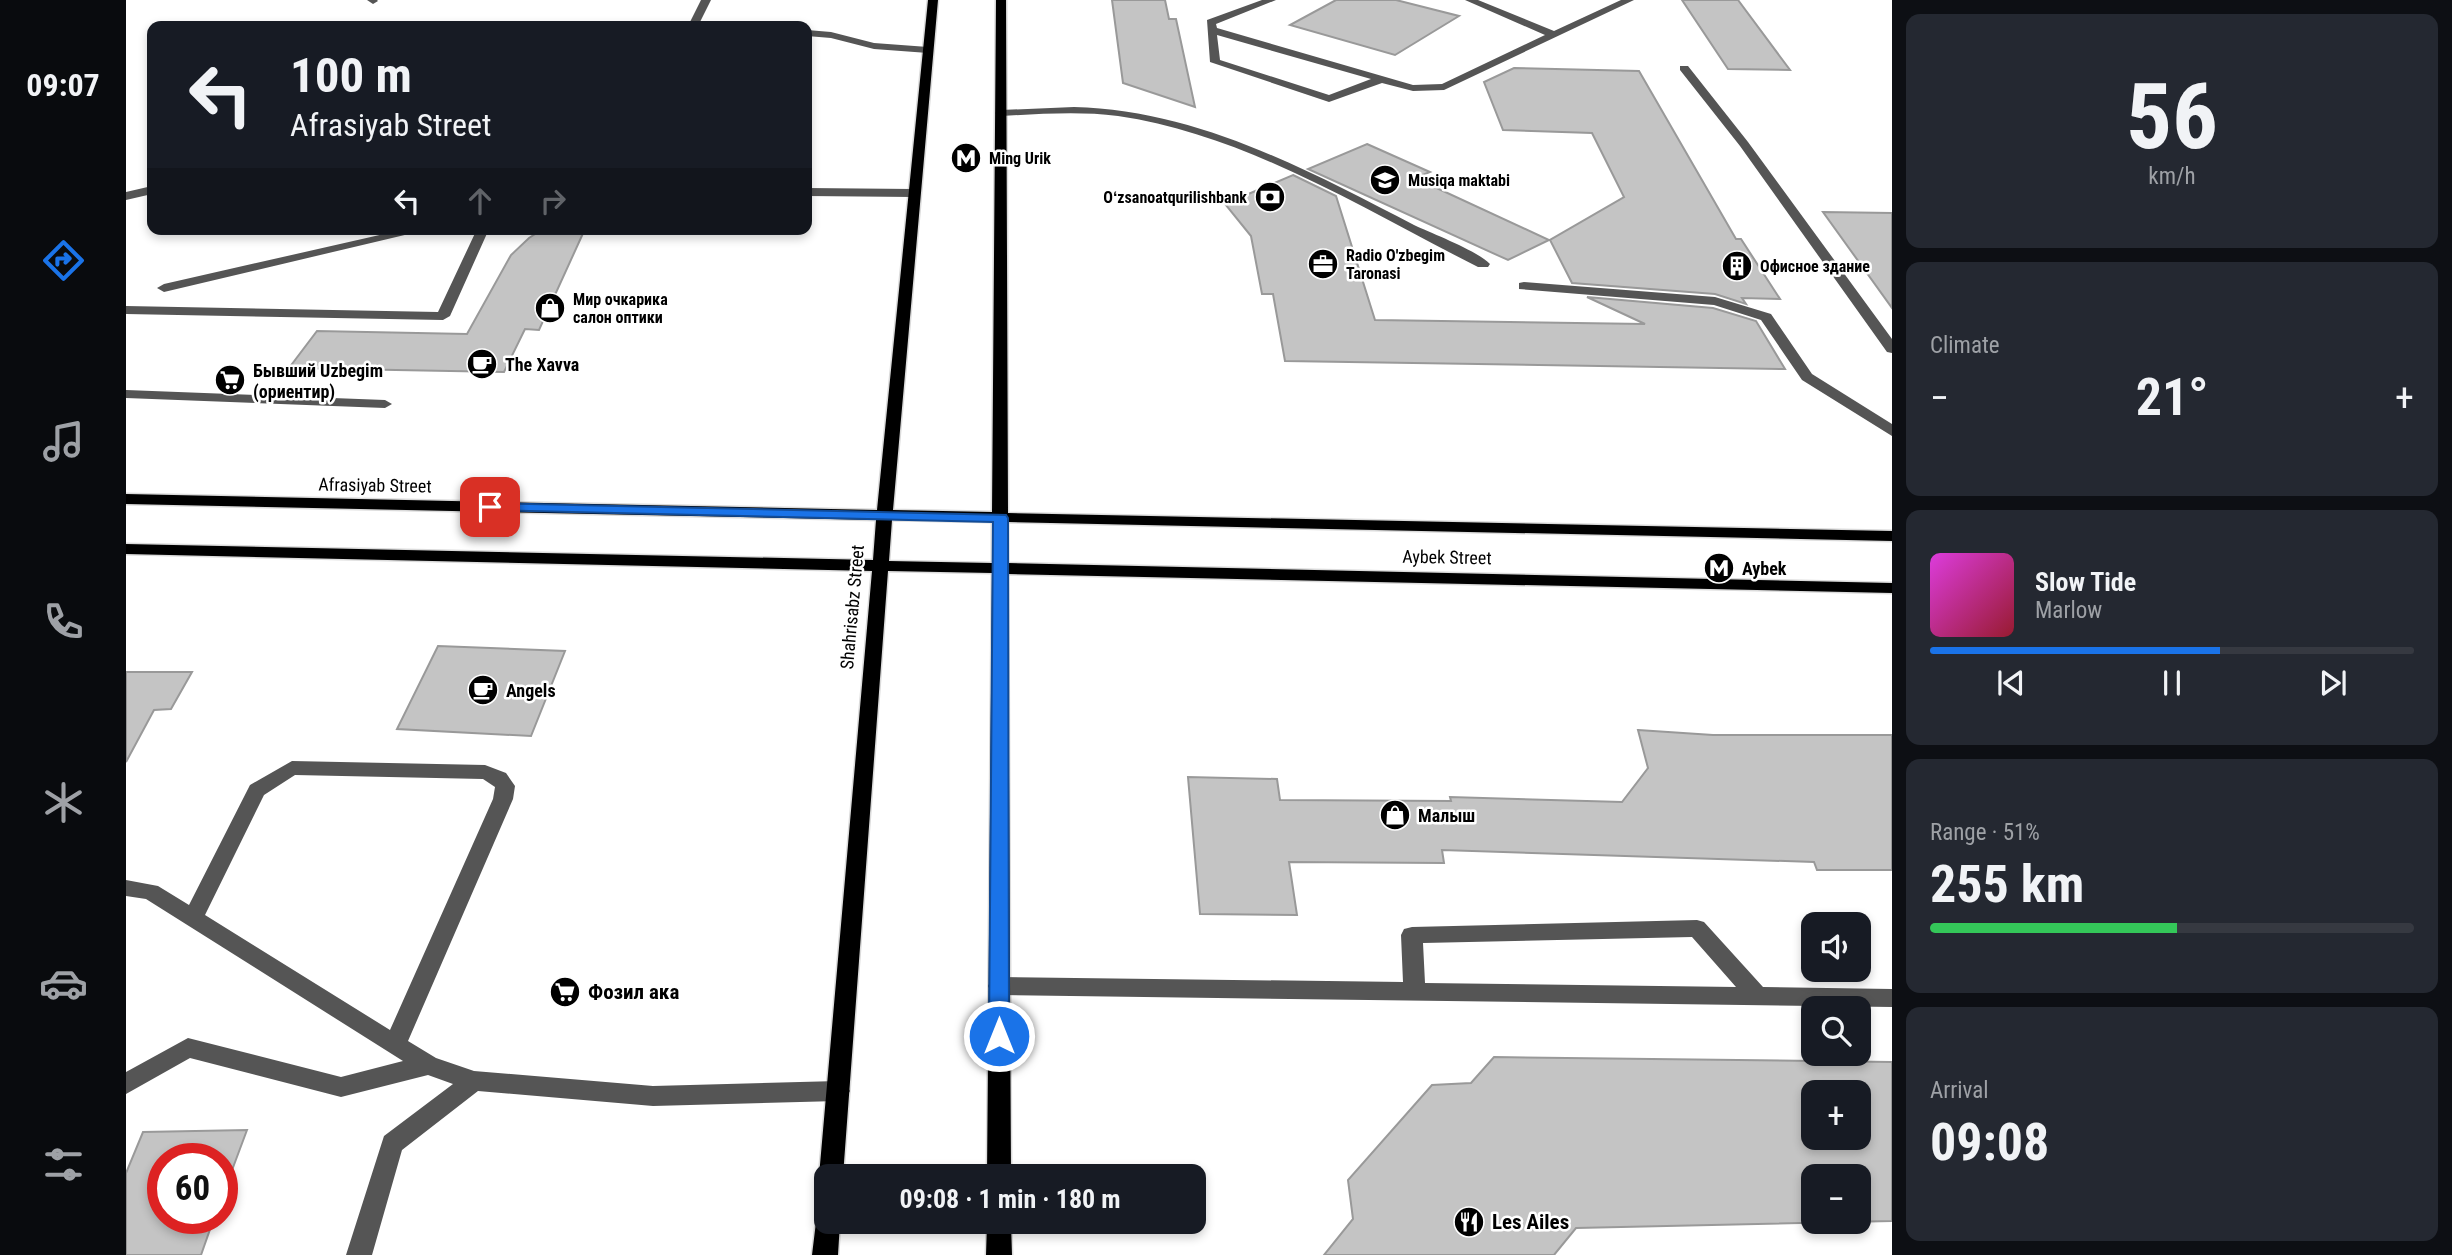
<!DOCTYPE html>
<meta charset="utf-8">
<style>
body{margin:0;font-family:"Roboto Condensed",sans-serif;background:#242831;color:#f1f3f6;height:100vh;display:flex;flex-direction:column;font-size:26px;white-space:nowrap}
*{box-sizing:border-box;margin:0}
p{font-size:23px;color:#9ea1a6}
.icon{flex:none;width:38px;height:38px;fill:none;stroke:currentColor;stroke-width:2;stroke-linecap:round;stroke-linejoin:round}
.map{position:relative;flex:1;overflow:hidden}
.side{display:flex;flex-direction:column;gap:14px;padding:14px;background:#0d0f14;width:560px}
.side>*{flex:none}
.top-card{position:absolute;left:21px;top:21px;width:665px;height:214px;border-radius:14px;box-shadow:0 4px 10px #0003;background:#171b24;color:#f1f3f6;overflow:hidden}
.tools{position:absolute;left:1675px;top:912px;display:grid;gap:14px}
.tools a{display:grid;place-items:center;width:70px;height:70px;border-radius:14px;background:#171b24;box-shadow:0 4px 10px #0003;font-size:35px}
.speed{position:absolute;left:21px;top:1143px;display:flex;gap:14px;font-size:35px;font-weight:700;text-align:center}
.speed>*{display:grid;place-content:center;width:91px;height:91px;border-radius:50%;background:#171b24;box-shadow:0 4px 10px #0003;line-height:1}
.speed .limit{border:10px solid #d22;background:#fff;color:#111}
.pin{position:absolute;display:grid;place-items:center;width:60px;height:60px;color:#fff;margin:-30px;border-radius:14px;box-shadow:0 4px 10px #0006}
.me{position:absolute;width:77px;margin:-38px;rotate:0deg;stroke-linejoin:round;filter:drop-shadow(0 0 5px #0008)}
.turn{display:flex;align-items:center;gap:24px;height:147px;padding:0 28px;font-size:32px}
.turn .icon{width:91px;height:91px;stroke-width:2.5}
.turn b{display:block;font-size:49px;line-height:60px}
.lanes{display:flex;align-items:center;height:66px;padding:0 28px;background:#0003;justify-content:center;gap:35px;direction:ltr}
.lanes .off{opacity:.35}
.big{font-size:52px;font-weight:700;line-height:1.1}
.side .card{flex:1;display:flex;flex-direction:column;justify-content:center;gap:10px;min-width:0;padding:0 24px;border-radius:14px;background:#242831}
.side .dial{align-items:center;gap:0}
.dial b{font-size:91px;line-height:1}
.song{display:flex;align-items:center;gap:21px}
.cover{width:84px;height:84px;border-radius:10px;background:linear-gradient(135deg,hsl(300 70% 55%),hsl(350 70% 35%))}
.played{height:7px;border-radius:4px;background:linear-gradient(90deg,#1a73e8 60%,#363941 60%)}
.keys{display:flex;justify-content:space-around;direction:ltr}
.heat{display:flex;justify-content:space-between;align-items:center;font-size:38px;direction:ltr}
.charge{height:10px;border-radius:5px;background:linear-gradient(90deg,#34c759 51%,#363941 0)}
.trip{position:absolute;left:688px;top:1164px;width:392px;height:70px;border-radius:14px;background:#171b24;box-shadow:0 4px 10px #0003;font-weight:700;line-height:70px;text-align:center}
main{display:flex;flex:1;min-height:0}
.tabs{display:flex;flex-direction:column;width:126px;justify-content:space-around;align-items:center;background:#090b0e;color:#9ea1a6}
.tabs .icon{width:49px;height:49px}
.tabs .current{color:#1a73e8}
.tabs b{font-size:32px;color:#f1f3f6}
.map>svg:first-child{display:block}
.building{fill:#c4c4c4;stroke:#999;stroke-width:2;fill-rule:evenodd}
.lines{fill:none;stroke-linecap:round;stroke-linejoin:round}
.major-casing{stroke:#dbdbdb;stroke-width:3}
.minor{fill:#555;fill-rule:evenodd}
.major{fill:#000;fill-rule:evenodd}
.route{fill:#1a73e8;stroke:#114b97;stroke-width:2}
.labels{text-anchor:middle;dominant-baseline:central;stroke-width:5;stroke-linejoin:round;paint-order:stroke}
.far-poi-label{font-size:16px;font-weight:bold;fill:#000;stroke:#fff;text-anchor:start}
.poi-label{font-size:18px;font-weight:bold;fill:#000;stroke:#fff;text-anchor:start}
.street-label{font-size:18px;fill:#000;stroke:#fff}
.near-poi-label{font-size:21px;font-weight:bold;fill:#000;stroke:#fff;text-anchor:start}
</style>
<main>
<nav class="tabs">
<b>09:07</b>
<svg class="icon current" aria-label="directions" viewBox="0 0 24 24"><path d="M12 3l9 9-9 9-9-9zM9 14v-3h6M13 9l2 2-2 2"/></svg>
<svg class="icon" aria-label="music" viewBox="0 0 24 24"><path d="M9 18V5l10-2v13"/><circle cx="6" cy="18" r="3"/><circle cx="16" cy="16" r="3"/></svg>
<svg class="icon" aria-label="phone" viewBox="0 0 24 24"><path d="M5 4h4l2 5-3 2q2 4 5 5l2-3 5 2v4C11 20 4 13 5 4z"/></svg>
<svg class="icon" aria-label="climate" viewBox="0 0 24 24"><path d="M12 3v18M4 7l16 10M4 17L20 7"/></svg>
<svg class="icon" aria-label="car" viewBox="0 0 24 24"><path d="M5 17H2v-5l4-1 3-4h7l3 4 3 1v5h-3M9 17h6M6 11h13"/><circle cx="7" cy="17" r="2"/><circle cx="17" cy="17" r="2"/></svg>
<svg class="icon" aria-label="filters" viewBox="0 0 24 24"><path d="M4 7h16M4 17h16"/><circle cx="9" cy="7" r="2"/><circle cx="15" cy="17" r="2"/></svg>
</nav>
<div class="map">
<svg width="1766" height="1255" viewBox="0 0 1766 1255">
<rect width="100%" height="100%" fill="#fff"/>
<path class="building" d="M986,0H1039L1043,19H1050L1069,107L997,83Z
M1210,0H1270L1333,16L1269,55L1164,25Z
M1556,0H1612L1664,70L1602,69Z
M1388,68L1513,71L1610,239H1615L1654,299L1616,298L1620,304L1589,294L1446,283L1424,240L1498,197L1466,133L1377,130L1358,82Z
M1241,144L1304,172L1289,178L1423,240L1382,260L1182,169Z
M1167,175L1210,196L1249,320L1519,324L1461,297L1587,308L1630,321L1659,369L1159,361L1147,294H1136L1125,236L1099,204Z
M1697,212L1766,213V308Z
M417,229H459L413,330L399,329L378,372L163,368L191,331L341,334L385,255L403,238Z
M312,646L439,651L405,736L271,729Z
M0,672H66L45,709L28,710L0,762Z
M1512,730L1587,735H1766V870H1691L1688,862L1316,850L1318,863L1163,862L1171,915L1074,914L1062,777L1151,779L1154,800L1325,801L1324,797L1496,802L1522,768Z
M1368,1057L1766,1062V1221L1450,1228L1428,1255H1198L1227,1219L1222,1180L1306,1085L1345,1083ZM1687,1092H1732V1138H1687ZM1687,1176H1732V1222H1687Z
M121,1130L96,1197V1158H37V1218H88L75,1255H0V1173L17,1132Z"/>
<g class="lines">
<g class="major-casing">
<path id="major" d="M802,0H812L767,510L866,512L870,0H880L882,513L1766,531V541L882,522V563L1766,583V593L882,574L885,1176H861L866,573L762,571L717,1176H700V1185L693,1176L746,571L0,554V544L747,560L750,520L0,504V494L751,510ZM766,520L866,522V563L763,561Z
M700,1211V1222H714L712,1255H686L690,1222L693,1214Z
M861,1222H885L886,1255H860Z"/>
</g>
<path class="minor" d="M241,0H251L252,1L247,4Z
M575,0H585L572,26H562Z
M1136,0H1150L1090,24L1091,28L1287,85L1316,84L1419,35L1339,0H1352L1428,31L1495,0H1508L1318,90L1287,91L1256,83L1203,102L1084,62L1081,20ZM1091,35L1245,79L1203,95L1094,60Z
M681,30L705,32L748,43L802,47L807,50L802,53L748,49L705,38L681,36Z
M1554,66H1562L1622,142L1766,339V353L1761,352L1614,146L1554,70Z
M948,107C1071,110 1182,170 1288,225C1307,234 1350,250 1364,264L1362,267H1352C1237,209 1121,135 992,116C953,111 914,114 875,116L869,113L875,110Z
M26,186V194L0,200V192Z
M681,188L787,189L793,193L787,197L681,196Z
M280,229H304L38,292L31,288L38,284Z
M351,229H363L324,316L317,320L0,314V306L312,312Z
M1398,282L1589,297L1645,314L1686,374L1766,424V436L1676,380L1635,320L1588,305L1393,289V283Z
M0,390L259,400L266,404L259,408L0,398Z
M166,761L359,765L380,773L389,786L387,799L282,1041L310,1058L348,1071L527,1086L712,1081L720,1084L724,1091L720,1098L712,1101L527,1106L352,1091L276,1150L246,1255H220L258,1136L327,1084L302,1075L215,1097L64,1058L0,1094V1072L62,1038L215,1077L277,1061L20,899L0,896V880L32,886L63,905L124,785ZM169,775L357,779L369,787L367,799L264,1030L79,915L138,795Z
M1571,920L1578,922L1637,987L1766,989V1007L873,995L865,992L862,986L865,980L873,977L1277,982L1275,935L1278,929L1286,927ZM1566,937L1610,987L1299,983L1297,943Z"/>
<use href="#major" class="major"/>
</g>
<path class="route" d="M364,503L880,515L882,518L883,1036L880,1042L873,1044L866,1042L863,1036L867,522L359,510L357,507Z"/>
<defs>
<g id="metro-disc" transform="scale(1.575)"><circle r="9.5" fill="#000" stroke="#fff"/><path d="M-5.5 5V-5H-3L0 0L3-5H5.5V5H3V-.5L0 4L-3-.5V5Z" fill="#fff"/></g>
<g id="school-disc" transform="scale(1.575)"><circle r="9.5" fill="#000" stroke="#fff"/><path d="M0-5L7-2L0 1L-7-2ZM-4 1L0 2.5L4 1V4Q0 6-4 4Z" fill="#fff"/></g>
<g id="bank-disc" transform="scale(1.575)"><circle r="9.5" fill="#000" stroke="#fff"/><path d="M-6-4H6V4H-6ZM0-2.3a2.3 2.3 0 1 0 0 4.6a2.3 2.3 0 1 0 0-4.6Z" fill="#fff"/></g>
<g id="office-disc" transform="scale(1.575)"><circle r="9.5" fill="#000" stroke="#fff"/><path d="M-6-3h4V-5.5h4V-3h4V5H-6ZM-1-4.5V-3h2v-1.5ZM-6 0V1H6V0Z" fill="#fff"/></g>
<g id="building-disc" transform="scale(1.575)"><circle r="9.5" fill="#000" stroke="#fff"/><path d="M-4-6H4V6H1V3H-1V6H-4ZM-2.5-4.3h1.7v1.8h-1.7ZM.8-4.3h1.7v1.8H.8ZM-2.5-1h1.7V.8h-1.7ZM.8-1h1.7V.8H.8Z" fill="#fff"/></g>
<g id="shop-disc" transform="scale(1.575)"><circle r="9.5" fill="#000" stroke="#fff"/><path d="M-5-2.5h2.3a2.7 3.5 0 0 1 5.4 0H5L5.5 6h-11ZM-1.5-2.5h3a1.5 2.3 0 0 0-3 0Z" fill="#fff"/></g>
<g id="cafe-disc" transform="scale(1.575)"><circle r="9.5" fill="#000" stroke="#fff"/><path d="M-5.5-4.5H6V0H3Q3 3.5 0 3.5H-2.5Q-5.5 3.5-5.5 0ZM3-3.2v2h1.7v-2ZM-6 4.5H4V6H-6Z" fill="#fff"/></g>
<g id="supermarket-disc" transform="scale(1.575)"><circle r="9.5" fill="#000" stroke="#fff"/><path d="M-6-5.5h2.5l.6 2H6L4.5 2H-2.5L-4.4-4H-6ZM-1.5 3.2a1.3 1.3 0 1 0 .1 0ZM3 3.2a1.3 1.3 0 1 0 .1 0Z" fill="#fff"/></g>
<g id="restaurant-disc" transform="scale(1.575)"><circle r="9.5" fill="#000" stroke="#fff"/><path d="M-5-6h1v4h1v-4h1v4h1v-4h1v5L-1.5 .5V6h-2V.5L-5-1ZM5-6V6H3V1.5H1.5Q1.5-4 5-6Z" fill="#fff"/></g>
</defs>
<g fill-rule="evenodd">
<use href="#metro-disc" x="840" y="158"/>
<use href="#school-disc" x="1259" y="180"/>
<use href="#bank-disc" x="1144" y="197"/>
<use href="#office-disc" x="1197" y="264"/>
<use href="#building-disc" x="1611" y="266"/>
<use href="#shop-disc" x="424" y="308"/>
<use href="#cafe-disc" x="356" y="364"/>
<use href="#supermarket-disc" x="104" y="380"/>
<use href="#metro-disc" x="1593" y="568"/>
<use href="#cafe-disc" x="357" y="690"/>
<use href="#shop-disc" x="1269" y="815"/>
<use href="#supermarket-disc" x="439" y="992"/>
<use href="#restaurant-disc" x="1343" y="1222"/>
</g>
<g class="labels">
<g class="far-poi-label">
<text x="863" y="158">Ming Urik</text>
<text x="1282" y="180">Musiqa maktabi</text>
<text x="1121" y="197" text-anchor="end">Oʻzsanoatqurilishbank</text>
<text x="1220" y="255">Radio O'zbegim<tspan x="1220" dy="18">Taronasi</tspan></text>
<text x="1634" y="266">Офисное здание</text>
<text x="447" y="299">Мир очкарика<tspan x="447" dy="18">салон оптики</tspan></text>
</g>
<g class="poi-label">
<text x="379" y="364">The Xavva</text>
<text x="127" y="370">Бывший Uzbegim<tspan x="127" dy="21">(ориентир)</tspan></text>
<text x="1616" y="568">Aybek</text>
<text x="380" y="690">Angels</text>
<text x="1292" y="815">Малыш</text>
</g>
<g class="street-label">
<text transform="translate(249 485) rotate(1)">Afrasiyab Street</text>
<text transform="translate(1321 557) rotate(1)">Aybek Street</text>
<text transform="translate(726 607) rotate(-85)">Shahrisabz Street</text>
</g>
<g class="near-poi-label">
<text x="462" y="992">Фозил ака</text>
<text x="1366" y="1222">Les Ailes</text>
</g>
</g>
</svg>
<div class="tools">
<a><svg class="icon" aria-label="sound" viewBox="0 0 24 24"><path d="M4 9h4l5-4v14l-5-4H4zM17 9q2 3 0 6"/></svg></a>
<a><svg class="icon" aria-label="search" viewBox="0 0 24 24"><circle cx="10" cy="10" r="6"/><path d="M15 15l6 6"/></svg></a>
<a>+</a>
<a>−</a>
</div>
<div class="speed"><div class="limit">60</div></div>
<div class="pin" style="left:364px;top:507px;background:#d93025"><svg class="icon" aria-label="arrive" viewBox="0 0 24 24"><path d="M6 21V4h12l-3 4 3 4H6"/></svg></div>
<svg class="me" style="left:873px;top:1036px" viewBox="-20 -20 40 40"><circle r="17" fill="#1a73e8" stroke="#fff" stroke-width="3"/><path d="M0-11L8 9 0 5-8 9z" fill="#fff"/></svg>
<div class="trip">09:08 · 1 min · 180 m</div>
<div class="top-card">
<div class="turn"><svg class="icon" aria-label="left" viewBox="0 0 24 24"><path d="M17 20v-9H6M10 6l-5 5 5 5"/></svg><div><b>100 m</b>Afrasiyab Street</div></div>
<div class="lanes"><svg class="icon" aria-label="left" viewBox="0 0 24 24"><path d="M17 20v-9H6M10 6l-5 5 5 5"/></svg><svg class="icon off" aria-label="ahead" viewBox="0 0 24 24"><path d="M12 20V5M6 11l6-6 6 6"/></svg><svg class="icon off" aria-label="right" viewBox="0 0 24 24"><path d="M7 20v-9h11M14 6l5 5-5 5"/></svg></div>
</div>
</div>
<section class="side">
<div class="card dial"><b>56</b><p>km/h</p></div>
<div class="card"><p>Climate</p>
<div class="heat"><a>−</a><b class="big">21°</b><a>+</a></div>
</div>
<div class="card">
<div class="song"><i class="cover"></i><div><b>Slow Tide</b><p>Marlow</p></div></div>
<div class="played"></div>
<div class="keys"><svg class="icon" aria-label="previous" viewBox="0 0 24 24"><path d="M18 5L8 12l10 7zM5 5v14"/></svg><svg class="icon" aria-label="pause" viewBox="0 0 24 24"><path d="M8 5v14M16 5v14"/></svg><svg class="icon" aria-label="next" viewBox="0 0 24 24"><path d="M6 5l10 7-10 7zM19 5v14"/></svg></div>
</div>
<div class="card"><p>Range · 51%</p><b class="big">255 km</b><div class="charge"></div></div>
<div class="card"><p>Arrival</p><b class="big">09:08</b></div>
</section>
</main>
